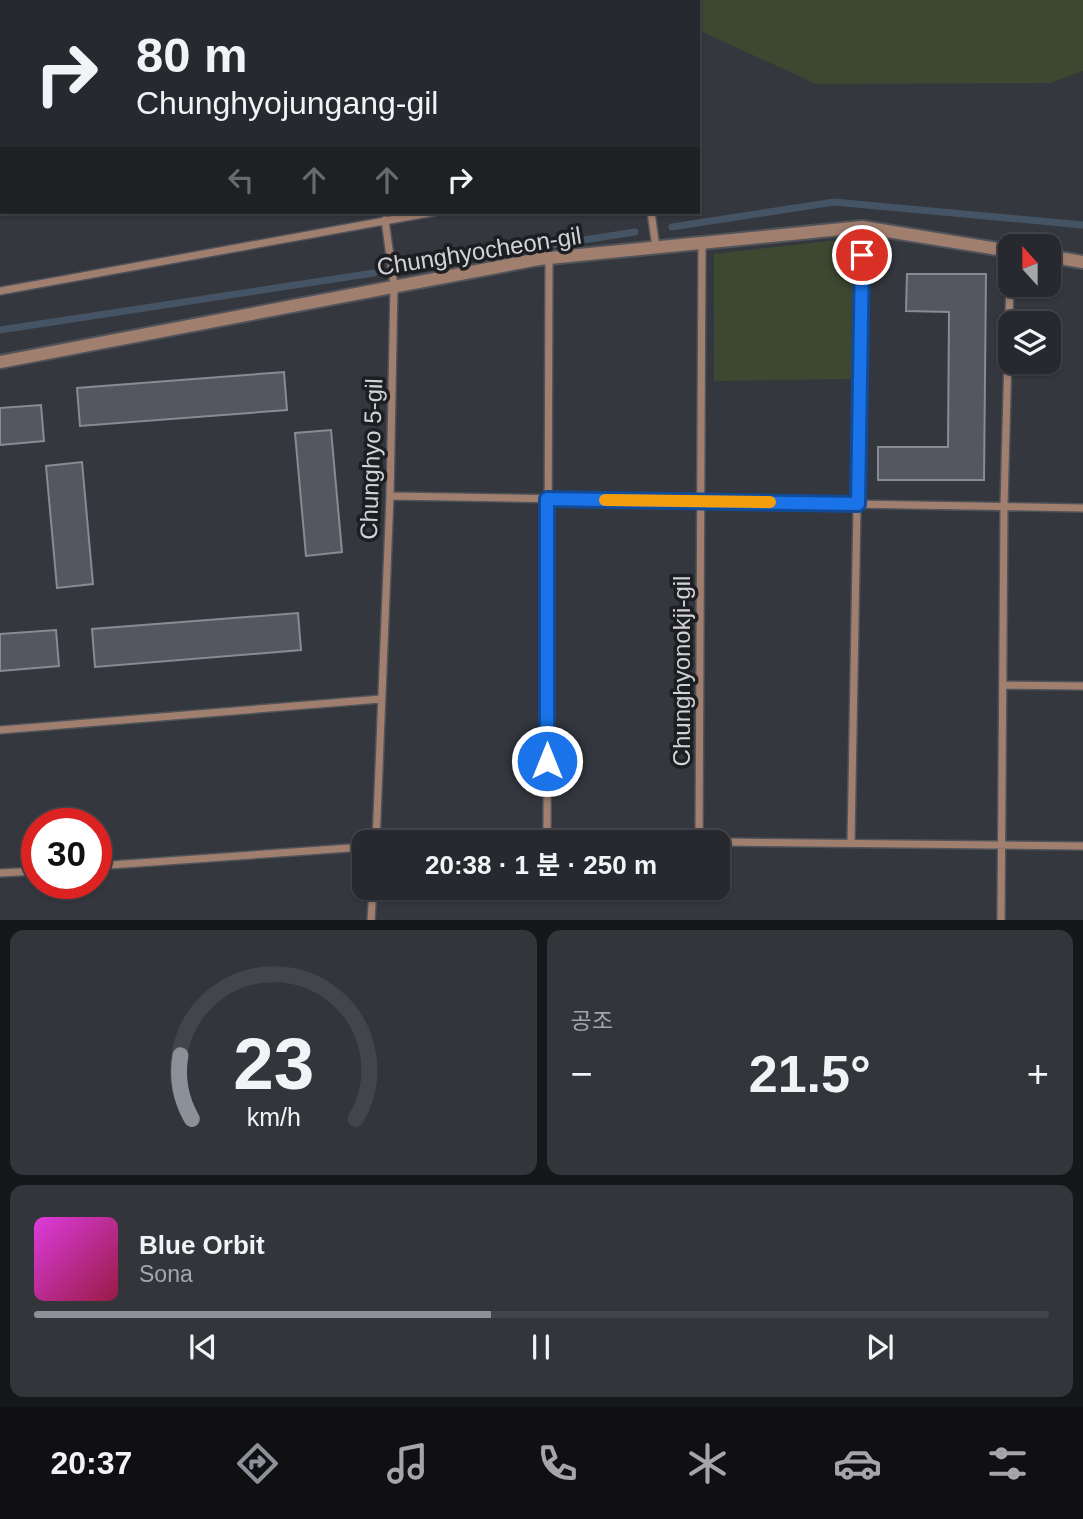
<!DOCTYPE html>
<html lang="ko">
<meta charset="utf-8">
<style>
body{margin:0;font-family:Arial,"Noto Sans KR",sans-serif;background:#33353a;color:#f1f3f6;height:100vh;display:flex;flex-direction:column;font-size:26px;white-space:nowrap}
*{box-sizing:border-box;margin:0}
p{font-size:23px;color:#a4a6aa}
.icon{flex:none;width:38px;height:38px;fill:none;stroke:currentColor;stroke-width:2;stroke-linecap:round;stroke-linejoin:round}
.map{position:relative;height:920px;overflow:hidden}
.drawer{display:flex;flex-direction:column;gap:10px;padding:10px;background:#151719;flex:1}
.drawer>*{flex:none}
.hud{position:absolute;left:0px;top:0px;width:700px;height:214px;box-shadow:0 2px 5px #0004,0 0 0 2px #43454a;background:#27292e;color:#f1f3f6;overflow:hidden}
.needle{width:46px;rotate:339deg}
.fabs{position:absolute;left:998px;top:234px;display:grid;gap:14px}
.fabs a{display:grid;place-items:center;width:63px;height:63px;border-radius:14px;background:#27292e;box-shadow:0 2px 5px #0004,0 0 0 2px #43454a;font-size:35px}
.speed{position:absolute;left:21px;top:808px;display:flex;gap:14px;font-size:35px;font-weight:700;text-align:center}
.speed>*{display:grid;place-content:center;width:91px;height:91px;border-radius:50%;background:#27292e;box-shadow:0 2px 5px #0004,0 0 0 2px #43454a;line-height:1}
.speed .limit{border:10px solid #d22;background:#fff;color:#111}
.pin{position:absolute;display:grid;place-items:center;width:60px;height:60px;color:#fff;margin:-30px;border:4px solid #fff;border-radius:50%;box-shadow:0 2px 7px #0007}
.me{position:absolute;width:77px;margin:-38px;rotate:0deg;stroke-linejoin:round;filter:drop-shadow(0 0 5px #0008)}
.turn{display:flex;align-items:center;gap:24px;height:147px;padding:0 21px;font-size:32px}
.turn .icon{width:91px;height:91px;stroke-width:2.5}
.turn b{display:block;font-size:49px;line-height:60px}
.lanes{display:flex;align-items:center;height:66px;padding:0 21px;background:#0003;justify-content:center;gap:35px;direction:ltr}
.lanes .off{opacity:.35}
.big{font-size:52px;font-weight:700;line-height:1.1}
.drawer .card{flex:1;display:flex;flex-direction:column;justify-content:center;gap:10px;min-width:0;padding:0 24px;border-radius:14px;background:#33353a}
.drawer .dial{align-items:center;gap:0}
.dial svg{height:182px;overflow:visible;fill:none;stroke:#43454a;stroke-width:7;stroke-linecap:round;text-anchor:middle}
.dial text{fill:#f1f3f6;stroke:none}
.song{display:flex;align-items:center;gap:21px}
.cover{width:84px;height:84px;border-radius:10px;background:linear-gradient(135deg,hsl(300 70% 55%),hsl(340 70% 35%))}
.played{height:7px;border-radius:4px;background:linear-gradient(90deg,#8c9099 45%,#43454a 45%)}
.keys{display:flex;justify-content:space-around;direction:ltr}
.heat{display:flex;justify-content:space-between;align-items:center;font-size:38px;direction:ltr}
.drawer .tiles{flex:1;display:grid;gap:10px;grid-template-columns:1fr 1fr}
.card:last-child{grid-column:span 2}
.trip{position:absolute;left:352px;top:830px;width:378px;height:70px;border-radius:14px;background:#27292e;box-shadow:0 2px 5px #0004,0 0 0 2px #43454a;font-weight:700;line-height:70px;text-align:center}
.dock{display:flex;height:112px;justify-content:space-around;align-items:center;background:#101012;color:#a4a6aa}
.dock .icon{width:49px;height:49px}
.dock .selected{color:#8c9099}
.dock b{font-size:32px;color:#f1f3f6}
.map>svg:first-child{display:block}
.green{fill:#3c4830}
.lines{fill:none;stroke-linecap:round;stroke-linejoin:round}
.stream{stroke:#455464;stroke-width:7}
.building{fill:#54575f;stroke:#878b93;stroke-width:2}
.minor-casing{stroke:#50535a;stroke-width:10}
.tertiary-casing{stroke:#50535a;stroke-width:16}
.minor{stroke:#a17f6e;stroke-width:7}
.tertiary{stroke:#a17f6e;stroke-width:12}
.route-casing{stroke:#114b97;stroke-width:18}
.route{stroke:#1a73e8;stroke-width:12}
.slow{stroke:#f59e0b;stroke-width:12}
.labels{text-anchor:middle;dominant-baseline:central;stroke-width:7;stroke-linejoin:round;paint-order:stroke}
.street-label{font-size:24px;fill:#d2d3d8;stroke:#1d1e21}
</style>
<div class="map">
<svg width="1083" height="921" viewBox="0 0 1083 921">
<rect width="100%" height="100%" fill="#34373e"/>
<path class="green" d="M630,0H1083V71L1051,83L816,84L698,30V2Z
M856,238L853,379L714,381V254Z"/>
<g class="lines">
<path class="stream" d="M672,227L834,202L1083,225
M410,267L635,232
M0,330L374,273"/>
</g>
<path class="building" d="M907,274H986L984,480H878V447H948L949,312L906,311Z
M284,372L287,410L80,426L77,388Z
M41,405L44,441L0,445V408Z
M331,430L342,552L306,556L295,433Z
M82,462L93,584L57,588L46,466Z
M298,613L301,650L95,667L92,629Z
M56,630L59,666L0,671V634Z"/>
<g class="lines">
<g class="minor-casing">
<path id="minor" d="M388,0L390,2
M651,212L656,248
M0,291L434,212
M390,496L1083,508
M1004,685L1083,686
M0,730L381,699
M547,840L549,259
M376,842L390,496L394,285L385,220
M490,842L547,840L1083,846
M699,842L702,243
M851,843L862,227
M96,866L364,847
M0,873L37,871
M371,921L373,887
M1001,921L1004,506L1010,280"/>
</g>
<g class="tertiary-casing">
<path id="tertiary" d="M1048,256L1083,262
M0,362L539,259L862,227L1010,251"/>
</g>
<use href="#minor" class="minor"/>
<use href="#tertiary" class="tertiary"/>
</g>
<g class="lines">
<g class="route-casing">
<path id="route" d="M547,761V499L858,504L862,255"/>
</g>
<use href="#route" class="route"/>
<path class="slow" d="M605,500L770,502"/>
</g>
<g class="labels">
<g class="street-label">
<text transform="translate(479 251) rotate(-9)">Chunghyocheon-gil</text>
<text transform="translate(371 459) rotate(-88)">Chunghyo 5-gil</text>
<text transform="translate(681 671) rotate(-90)">Chunghyonokji-gil</text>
</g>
</g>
</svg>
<div class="fabs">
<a><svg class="needle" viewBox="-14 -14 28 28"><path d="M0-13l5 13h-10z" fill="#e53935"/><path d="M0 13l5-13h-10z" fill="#a4a6aa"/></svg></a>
<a><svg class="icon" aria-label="layers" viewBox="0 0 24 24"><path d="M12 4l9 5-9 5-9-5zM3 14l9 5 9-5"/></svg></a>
</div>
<div class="speed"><div class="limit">30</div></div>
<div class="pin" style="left:862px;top:255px;background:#d93025"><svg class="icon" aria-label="arrive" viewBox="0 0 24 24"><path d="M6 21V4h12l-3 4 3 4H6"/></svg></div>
<svg class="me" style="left:547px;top:761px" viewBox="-20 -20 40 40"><circle r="17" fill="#1a73e8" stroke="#fff" stroke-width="3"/><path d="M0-11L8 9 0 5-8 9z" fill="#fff"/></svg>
<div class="trip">20:38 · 1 분 · 250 m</div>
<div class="hud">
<div class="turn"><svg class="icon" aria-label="right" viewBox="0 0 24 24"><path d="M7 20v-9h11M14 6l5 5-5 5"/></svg><div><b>80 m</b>Chunghyojungang-gil</div></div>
<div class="lanes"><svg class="icon off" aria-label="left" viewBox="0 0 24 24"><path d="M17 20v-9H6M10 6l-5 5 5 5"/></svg><svg class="icon off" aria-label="ahead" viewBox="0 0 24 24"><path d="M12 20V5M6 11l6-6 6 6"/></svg><svg class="icon off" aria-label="ahead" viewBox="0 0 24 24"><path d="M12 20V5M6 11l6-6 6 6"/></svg><svg class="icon" aria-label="right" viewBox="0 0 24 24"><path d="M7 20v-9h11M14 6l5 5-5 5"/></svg></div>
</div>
</div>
<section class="drawer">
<div class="tiles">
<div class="card dial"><svg viewBox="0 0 100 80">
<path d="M14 69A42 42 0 1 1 86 69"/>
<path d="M14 69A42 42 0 0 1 9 41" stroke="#8c9099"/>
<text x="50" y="56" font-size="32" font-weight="700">23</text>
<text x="50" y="72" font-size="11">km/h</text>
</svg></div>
<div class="card"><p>공조</p>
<div class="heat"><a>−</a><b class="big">21.5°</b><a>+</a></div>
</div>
<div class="card">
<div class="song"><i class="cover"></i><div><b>Blue Orbit</b><p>Sona</p></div></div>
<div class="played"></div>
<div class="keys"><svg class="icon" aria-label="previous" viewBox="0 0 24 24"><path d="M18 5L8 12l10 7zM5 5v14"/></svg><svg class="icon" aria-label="pause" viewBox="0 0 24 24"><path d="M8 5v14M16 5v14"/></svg><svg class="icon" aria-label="next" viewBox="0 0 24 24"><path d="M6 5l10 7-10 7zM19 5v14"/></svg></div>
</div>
</div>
</section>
<nav class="dock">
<b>20:37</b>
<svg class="icon selected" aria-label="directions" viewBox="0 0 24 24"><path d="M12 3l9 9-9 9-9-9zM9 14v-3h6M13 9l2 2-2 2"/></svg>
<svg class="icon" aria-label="music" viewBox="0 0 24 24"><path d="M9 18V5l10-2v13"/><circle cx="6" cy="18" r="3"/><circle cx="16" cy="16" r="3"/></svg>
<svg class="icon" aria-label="phone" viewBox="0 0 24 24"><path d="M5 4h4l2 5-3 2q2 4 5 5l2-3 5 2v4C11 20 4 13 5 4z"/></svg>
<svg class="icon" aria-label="climate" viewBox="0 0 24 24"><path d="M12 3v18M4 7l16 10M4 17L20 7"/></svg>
<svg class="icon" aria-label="car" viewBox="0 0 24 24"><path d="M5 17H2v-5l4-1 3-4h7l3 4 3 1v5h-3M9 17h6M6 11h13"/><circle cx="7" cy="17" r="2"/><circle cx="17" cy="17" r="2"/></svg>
<svg class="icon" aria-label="filters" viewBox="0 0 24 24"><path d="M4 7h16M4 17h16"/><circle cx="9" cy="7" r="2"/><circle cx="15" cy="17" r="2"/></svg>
</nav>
